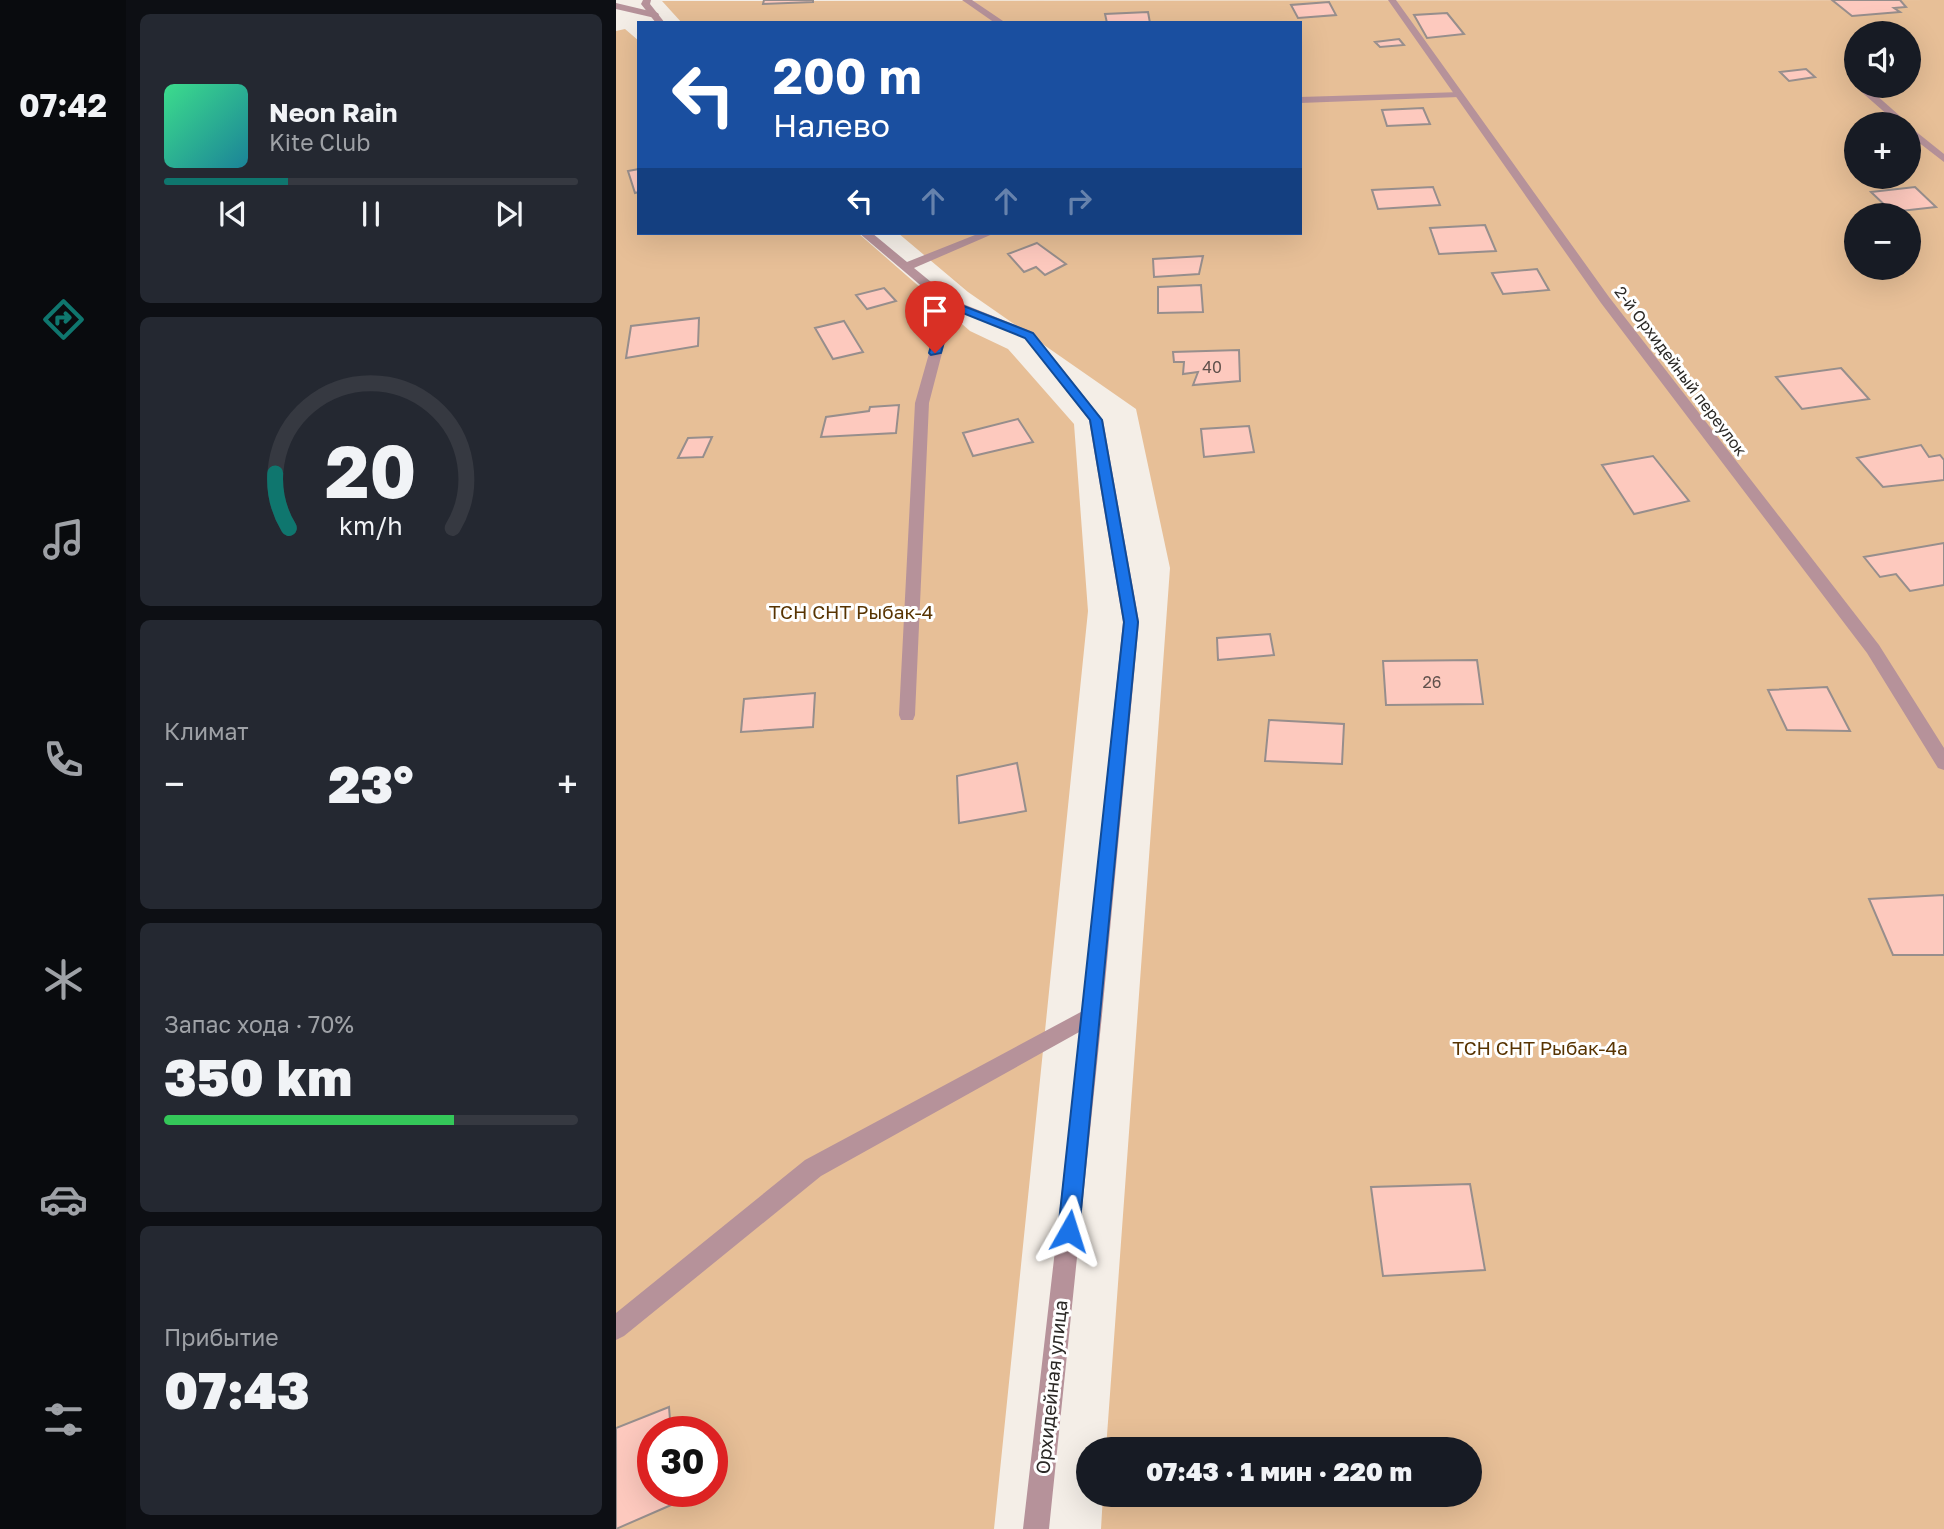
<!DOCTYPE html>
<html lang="ru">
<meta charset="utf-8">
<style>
body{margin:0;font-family:"Golos Text",sans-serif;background:#242831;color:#f1f3f6;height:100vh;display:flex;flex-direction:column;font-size:26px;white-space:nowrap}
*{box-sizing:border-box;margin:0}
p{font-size:23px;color:#9ea1a6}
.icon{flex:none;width:38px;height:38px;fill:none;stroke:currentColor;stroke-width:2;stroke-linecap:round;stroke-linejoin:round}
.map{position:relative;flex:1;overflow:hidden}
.side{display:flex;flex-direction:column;gap:14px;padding:14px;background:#0d0f14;width:490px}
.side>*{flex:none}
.guide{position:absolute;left:21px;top:21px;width:665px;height:214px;border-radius:0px;box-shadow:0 7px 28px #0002;background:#1a4fa0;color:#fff;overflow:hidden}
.fabs{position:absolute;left:1228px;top:21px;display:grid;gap:14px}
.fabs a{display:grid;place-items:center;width:77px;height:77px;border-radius:50%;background:#171b24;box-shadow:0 7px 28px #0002;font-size:35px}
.speed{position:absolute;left:21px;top:1416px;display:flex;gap:14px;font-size:35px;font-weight:700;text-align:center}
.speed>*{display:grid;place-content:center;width:91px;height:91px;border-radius:50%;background:#171b24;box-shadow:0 7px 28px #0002;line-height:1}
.speed .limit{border:10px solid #d22;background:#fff;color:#111}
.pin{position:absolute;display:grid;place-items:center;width:60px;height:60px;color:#fff;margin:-72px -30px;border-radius:50% 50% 50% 0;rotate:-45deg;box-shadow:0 0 7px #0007}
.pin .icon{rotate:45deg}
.me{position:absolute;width:77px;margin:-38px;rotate:6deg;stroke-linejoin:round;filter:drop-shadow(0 0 5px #0008)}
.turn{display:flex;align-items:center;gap:24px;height:147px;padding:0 21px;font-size:32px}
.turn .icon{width:91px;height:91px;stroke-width:2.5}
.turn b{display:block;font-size:49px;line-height:60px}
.lanes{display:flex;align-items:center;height:66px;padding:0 21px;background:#0003;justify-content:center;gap:35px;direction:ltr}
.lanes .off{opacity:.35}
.big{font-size:52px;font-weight:800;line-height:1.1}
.side .widget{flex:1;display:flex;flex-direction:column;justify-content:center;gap:10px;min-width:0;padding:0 24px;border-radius:10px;background:#242831}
.side .dial{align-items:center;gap:0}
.dial svg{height:182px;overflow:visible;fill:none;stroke:#363941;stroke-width:7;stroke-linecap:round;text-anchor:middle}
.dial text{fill:#f1f3f6;stroke:none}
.song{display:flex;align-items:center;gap:21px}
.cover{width:84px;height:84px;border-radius:10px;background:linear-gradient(135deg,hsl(150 70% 55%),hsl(190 70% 35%))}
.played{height:7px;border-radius:4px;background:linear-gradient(90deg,#0f766e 30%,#363941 30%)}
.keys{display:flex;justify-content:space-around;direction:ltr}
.heat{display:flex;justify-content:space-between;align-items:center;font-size:38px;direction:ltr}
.charge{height:10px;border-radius:5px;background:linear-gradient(90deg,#34c759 70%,#363941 0)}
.trip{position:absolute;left:460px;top:1437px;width:406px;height:70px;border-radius:35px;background:#171b24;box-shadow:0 7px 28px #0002;font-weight:800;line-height:70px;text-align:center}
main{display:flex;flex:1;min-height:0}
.dock{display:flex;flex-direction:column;width:126px;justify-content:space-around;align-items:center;background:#090b0e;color:#9ea1a6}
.dock .icon{width:49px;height:49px}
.dock .current{color:#0f766e}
.dock b{font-size:32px;color:#f1f3f6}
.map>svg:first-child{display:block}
.green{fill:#e7bf97;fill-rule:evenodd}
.building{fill:#fdc9be;stroke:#978e8c;stroke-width:2}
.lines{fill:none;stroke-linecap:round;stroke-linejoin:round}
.service{fill:#b6929a;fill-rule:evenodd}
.minor{fill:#b6929a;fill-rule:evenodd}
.route{fill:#1a73e8;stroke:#114b97;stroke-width:2}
.labels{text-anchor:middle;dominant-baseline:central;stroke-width:6;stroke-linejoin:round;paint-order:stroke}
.number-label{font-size:16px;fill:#60514c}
.far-street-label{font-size:16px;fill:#2b2926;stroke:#fff}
.park-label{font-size:19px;fill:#583402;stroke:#fff}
.street-label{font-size:19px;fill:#2b2926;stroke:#fff}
</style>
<main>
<nav class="dock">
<b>07:42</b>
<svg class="icon current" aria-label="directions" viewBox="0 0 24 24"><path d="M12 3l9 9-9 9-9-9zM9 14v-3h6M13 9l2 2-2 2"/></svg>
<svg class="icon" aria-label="music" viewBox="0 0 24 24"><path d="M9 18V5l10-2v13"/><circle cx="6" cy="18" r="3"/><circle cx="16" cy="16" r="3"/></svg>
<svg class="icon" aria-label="phone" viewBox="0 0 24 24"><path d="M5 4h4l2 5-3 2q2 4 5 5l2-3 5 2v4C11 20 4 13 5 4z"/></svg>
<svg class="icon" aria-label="climate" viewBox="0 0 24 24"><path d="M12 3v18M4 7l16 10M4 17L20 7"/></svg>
<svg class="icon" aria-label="car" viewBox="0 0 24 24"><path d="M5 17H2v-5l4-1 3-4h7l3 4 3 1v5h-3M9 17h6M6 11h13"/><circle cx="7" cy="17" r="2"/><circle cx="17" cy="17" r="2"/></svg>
<svg class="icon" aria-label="filters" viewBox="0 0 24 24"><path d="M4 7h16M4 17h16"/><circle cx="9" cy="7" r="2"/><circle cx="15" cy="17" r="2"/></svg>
</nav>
<section class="side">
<div class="widget">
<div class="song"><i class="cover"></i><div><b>Neon Rain</b><p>Kite Club</p></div></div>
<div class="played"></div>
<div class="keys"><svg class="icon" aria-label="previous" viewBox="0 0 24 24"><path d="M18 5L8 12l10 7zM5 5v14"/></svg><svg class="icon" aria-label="pause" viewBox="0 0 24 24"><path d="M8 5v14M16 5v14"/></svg><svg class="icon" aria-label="next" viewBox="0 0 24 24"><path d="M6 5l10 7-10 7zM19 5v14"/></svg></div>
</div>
<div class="widget dial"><svg viewBox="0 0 100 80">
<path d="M14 69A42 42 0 1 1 86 69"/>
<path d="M14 69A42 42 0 0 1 8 45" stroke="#0f766e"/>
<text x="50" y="56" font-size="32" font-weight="700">20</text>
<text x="50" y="72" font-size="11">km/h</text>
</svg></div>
<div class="widget"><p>Климат</p>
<div class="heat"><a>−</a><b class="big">23°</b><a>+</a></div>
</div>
<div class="widget"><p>Запас хода · 70%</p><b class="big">350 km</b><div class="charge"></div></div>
<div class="widget"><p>Прибытие</p><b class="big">07:43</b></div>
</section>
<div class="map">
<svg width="1328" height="1529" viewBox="0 0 1328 1529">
<rect width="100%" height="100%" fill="#f4eee7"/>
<path class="green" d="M1328,0V1529H485L487,1495L854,1494V1449H490L554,568L520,409L352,292L282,233H684V23H66L46,1ZM1241,33H1293V86H1241ZM1241,124H1293V177H1241ZM1241,215H1293V268H1241Z
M9,29L23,41V233H242L354,331L392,349L458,424L472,611L378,1529H0V31ZM37,1432H96V1491H37Z"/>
<path class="building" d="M148,0H197V2L147,4Z
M1216,0H1284L1290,7L1278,8L1284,12L1236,16Z
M713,2L720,15L682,18L675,5Z
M532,12L534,23H491L489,14Z
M831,13L848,34L811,38L798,15Z
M783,39L788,45L764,47L759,42Z
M1190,69L1199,77L1173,81L1164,72Z
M807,108L814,124L771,126L766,110Z
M23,169V192L19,193L12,171Z
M817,187L824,205L762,209L756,190Z
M1299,187L1320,207L1276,212L1255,192Z
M869,225L880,251L823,254L814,228Z
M421,243L450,264L429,275L420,267L408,272L392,254Z
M587,256L583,274L538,277L537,259Z
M921,269L933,290L887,294L876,273Z
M585,285L587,312L542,313V287Z
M268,288L280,301L251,309L240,295Z
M83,318L82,346L10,358L15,326Z
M228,321L247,352L217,359L199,328Z
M623,350L624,381L577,385L582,372L567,374L568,362H558L557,352Z
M1225,368L1253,399L1186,409L1160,377Z
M283,405L280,433L205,437L210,417L253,411L254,407Z
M402,419L417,442L357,456L347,433Z
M633,426L638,452L588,457L585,429Z
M96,437L87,457L62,458L72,438Z
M1305,445L1313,457L1324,455L1328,460V480L1267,487L1241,458Z
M1037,456L1073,501L1018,514L986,465Z
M1328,543V585L1294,591L1280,574L1264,577L1248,557Z
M654,634L658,655L602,660L601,638Z
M861,660L867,704L770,705L767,661Z
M1211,687L1234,731L1171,730L1152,690Z
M199,693L197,727L125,732L128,699Z
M653,720L728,724L726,764L649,761Z
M401,763L410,811L343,823L341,776Z
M1328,895V955H1277L1253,899Z
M854,1184L869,1270L767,1276L755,1187Z
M53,1407L55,1432H37V1491H61L62,1502L0,1529V1428Z"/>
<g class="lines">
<path class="service" d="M346,0H356L390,23H379Z
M772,0H780L993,297L1263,645L1328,748V770L1322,768L1251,653L985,303Z
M0,3L42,13L43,15L39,18L0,9Z
M1241,84L1250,86L1293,124H1282L1241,88Z
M1293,126L1328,154V162L1293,135Z
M319,287L339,303L313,403L299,715L297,720H285L283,715L299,403L327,304L313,291Z
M476,1006L483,1009L486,1015L483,1021L205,1176L8,1336L0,1340V1313L189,1160Z"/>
<path class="minor" d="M27,0H35L34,4L49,23H40L25,4Z
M846,92V96L843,97L684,103V97Z
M243,233H256L291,262L364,233H379L298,268L337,300L417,332L487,420L523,622L486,1015L433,1529H407L466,1015L507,622L473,420L409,338L329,306Z"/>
</g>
<path class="route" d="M332,300L417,333L486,420L522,622L463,1231L460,1239L453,1242L445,1239L442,1231L508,622L474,420L409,338L337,309L325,353L315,355L313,353L327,303Z"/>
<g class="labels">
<g class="number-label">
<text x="596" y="367">40</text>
<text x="816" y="682">26</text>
</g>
<g class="far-street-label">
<text transform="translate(1065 371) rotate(53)">2-й Орхидейный переулок</text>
</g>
<g class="park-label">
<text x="235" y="611">ТСН СНТ Рыбак-4</text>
<text x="924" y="1047">ТСН СНТ Рыбак-4а</text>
</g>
<g class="street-label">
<text transform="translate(435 1387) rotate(-84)">Орхидейная улица</text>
</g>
</g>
</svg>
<div class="fabs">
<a><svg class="icon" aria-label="sound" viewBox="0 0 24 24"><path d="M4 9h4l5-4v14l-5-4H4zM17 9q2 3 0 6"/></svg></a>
<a>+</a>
<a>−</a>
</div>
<div class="speed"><div class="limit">30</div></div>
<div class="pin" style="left:319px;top:353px;background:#d93025"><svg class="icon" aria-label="arrive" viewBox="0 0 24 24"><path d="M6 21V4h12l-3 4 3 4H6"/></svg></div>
<svg class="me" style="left:453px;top:1231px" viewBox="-20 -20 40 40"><path d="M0-17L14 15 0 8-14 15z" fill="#1a73e8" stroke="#fff" stroke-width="4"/></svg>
<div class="trip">07:43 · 1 мин · 220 m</div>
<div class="guide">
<div class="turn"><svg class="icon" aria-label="left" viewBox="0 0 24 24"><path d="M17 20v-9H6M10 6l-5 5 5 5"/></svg><div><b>200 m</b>Налево</div></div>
<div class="lanes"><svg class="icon" aria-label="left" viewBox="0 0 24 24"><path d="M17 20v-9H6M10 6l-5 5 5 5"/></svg><svg class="icon off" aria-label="ahead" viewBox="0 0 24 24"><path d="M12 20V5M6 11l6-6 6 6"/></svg><svg class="icon off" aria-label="ahead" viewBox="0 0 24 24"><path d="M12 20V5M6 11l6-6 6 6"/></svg><svg class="icon off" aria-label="right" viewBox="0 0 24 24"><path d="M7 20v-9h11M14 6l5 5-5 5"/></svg></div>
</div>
</div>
</main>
